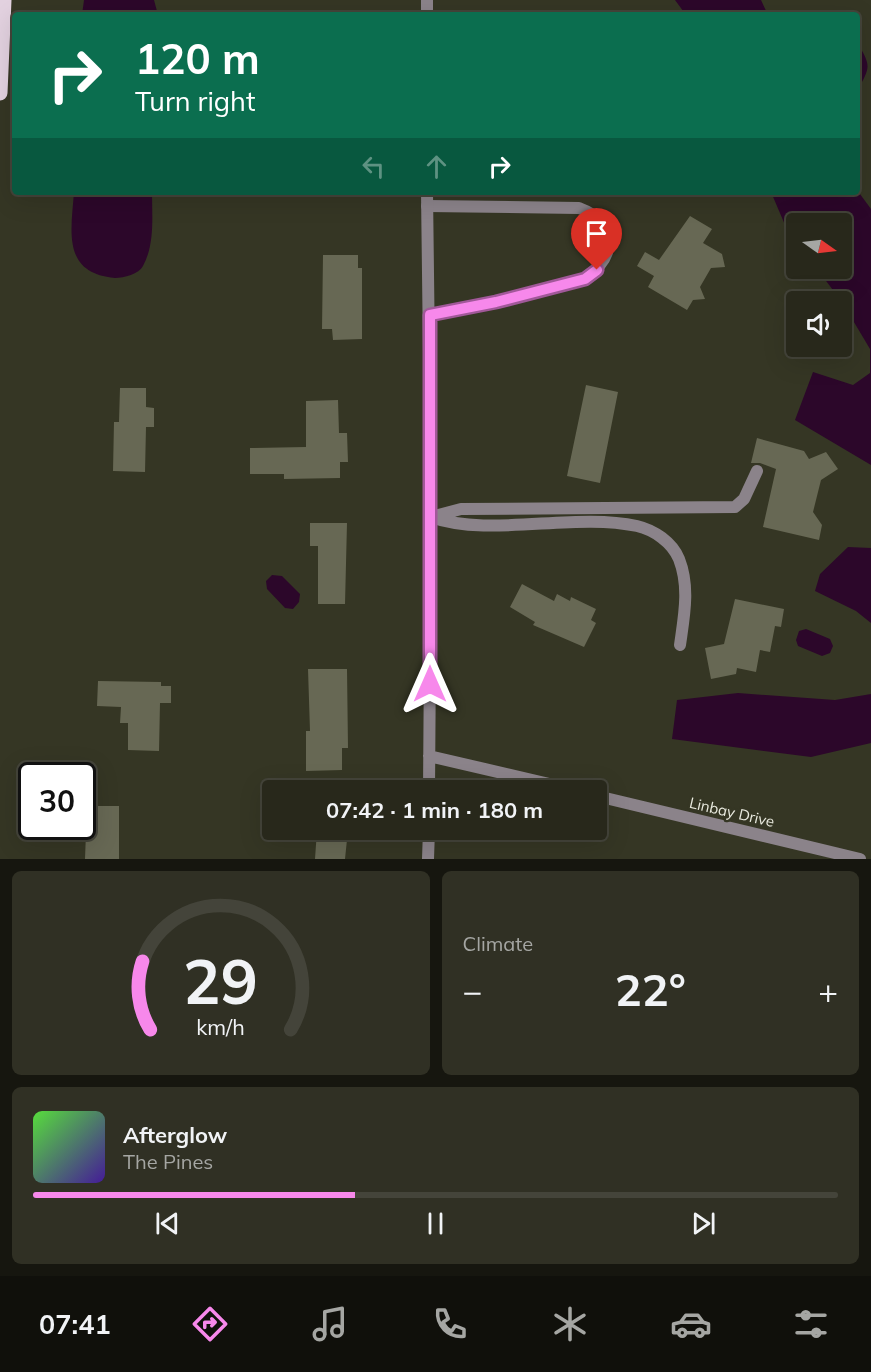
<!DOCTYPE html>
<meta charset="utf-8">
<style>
body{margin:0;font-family:Mulish,sans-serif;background:#303024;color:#f1f3f6;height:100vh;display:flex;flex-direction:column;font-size:22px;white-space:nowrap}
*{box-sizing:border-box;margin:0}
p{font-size:20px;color:#a5a6a3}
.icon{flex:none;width:33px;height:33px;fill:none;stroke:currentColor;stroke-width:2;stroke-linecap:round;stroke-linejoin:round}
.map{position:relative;height:859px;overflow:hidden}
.details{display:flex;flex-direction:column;gap:12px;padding:12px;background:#16160f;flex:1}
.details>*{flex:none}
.hud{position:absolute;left:12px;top:12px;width:848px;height:183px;border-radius:6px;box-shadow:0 6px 24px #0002,0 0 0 2px #44443a;background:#0b6e4f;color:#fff;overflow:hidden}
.needle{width:39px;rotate:104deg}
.controls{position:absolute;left:786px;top:213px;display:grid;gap:12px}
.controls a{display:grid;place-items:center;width:66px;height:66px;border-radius:6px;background:#28281b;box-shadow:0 6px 24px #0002,0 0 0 2px #44443a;font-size:30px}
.speed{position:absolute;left:18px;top:762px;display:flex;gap:12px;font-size:30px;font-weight:700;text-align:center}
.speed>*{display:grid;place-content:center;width:78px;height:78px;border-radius:50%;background:#28281b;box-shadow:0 6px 24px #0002,0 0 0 2px #44443a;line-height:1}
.speed .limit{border:3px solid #111;border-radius:9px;background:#fff;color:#111}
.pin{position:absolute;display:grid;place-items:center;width:51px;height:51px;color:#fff;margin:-62px -26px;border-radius:50% 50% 50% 0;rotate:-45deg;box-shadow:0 0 6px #0007}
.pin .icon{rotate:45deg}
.me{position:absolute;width:66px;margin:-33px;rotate:0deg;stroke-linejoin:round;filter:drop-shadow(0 0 4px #0008)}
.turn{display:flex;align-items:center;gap:21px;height:126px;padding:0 24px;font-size:27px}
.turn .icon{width:78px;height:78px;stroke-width:2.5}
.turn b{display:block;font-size:42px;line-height:51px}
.lanes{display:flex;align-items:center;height:57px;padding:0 24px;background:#0003;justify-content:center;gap:30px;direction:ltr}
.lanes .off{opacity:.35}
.big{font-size:45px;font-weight:700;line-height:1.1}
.details .widget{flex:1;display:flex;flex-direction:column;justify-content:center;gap:9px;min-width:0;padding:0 21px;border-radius:9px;background:#303024}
.details .dial{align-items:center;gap:0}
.dial svg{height:156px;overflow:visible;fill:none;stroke:#44443a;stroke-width:7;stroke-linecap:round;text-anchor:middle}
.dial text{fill:#f1f3f6;stroke:none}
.song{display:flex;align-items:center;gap:18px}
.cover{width:72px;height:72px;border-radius:9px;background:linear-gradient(135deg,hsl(110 70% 55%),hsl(260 70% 35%))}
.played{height:6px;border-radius:3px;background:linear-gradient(90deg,#f788eb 40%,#44443a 40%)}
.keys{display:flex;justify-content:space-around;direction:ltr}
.heat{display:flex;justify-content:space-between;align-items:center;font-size:33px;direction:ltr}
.details .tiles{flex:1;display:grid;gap:12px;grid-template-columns:1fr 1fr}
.widget:last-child{grid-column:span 2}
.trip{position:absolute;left:262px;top:780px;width:345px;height:60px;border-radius:6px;background:#28281b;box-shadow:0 6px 24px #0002,0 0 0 2px #44443a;font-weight:700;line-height:60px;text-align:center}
.dock{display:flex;height:96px;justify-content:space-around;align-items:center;background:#10100b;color:#a5a6a3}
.dock .icon{width:42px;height:42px}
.dock .selected{color:#f788eb}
.dock b{font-size:27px;color:#f1f3f6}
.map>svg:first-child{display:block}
.water{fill:#2c072a}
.building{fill:#676854}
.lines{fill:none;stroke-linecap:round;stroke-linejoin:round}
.service{stroke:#8b838a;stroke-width:12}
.minor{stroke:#8b838a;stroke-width:12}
.primary{stroke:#e2d1df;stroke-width:15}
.route-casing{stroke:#a15899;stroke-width:15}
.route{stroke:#f788eb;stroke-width:10}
.labels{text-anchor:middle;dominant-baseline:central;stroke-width:5;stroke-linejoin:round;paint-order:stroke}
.street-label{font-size:15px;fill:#e9eadf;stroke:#353624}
</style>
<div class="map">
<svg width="871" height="859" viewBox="0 0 871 859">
<rect width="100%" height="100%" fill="#353624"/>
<path class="water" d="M84,0H154L158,15H82Z
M675,0H761L768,15H686Z
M857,42C871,66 871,66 857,91Z
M857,190L871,209V465L795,420L813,372L853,385L870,373V349L842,302L817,269L842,268V224H796V243L788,232L771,192H856Z
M74,192H152C152,216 155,244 143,266C139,274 124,278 115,278C62,273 71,232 74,192Z
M848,547L871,548V623L856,611L815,591L820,574Z
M272,575L282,576L300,594L299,602L293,609L285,608L267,589L266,581Z
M806,629L830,639L833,646L830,653L822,656L798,646L796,640L799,631Z
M738,693L835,700L871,694V743L811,757L672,739L677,700Z"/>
<path class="building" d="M690,216L712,229L703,243L722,254L725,267L711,268L700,287L705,299L693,300L687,310L648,287L654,276L637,266L645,252L659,260Z
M323,255H358V268H362V339L333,340L332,329H322Z
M586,385L618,392L600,483L567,476Z
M120,388H146V407L154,408V427H146L145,472L113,471L114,422H119Z
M338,400L339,433H347L348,462H340V478L284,479V474H250V448L306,447V401Z
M757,438L804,451L809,459L826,452L838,469L821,480L813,512L822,525L819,540L763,527L776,469L760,463H751Z
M310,523H347L345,604H318V546H310Z
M522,584L554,601L557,594L570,601L571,597L596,609L591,620L596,623L584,647L533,625L535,622L510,607Z
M735,599L784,609L781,627L775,626L770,652L760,650L756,672L737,668L736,674L711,679L705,648L724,644Z
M308,669H347L348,748H342V770L306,771V731H310Z
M98,681L161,682V686H171V703H160L159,751L128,750V723H120L121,707L97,706Z
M87,806H119V859H85Z
M317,830H348L345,859H315Z"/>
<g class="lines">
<path class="service" d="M427,206L579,208C619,223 617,255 585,279L496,302L430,315
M431,517C490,538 574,512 637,526C654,530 672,542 679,559C690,587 684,616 680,645
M431,517L461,509L735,507L744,499L757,471"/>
<path class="minor" d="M427,15V0
M427,192L431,517L429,790
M429,756L575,790
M597,796L860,859
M428,859L429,830"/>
<path class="primary" d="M0,93L4,0"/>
</g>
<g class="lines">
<g class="route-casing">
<path id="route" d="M430,684V315L496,302L585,279L597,270"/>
</g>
<use href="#route" class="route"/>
</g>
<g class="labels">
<g class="street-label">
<text transform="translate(732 812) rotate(13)">Linbay Drive</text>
</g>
</g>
</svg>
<div class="controls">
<a><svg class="needle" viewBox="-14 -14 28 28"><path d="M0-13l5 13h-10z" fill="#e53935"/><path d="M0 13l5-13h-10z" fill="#a5a6a3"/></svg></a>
<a><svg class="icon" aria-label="sound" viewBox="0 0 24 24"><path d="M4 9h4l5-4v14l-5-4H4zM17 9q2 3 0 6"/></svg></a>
</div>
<div class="speed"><div class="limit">30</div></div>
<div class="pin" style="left:597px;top:270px;background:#d93025"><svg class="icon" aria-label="arrive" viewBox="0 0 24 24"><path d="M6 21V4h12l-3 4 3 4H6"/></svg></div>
<svg class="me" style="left:430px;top:684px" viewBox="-20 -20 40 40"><path d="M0-17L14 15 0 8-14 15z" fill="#f788eb" stroke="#fff" stroke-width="4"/></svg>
<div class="trip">07:42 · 1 min · 180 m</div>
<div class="hud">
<div class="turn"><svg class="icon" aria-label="right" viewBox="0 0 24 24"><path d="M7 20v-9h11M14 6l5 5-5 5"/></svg><div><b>120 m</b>Turn right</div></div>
<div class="lanes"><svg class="icon off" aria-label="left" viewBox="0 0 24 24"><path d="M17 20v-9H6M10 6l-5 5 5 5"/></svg><svg class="icon off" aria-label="ahead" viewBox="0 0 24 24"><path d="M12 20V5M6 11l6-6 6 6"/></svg><svg class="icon" aria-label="right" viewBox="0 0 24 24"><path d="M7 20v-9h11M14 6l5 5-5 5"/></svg></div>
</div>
</div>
<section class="details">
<div class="tiles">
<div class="widget dial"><svg viewBox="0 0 100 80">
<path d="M14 69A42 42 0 1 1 86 69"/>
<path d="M14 69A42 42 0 0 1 10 34" stroke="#f788eb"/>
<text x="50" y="56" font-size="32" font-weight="700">29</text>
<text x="50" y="72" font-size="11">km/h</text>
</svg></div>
<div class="widget"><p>Climate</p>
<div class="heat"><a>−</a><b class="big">22°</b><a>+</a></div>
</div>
<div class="widget">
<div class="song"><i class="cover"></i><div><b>Afterglow</b><p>The Pines</p></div></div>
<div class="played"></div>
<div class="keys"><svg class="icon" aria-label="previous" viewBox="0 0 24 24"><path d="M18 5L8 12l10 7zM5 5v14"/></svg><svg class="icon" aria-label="pause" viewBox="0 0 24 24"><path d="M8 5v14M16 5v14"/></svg><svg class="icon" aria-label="next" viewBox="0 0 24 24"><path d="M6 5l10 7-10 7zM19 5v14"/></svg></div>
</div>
</div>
</section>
<nav class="dock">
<b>07:41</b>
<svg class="icon selected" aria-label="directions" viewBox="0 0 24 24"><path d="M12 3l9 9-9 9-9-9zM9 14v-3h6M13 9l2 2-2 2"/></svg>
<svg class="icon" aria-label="music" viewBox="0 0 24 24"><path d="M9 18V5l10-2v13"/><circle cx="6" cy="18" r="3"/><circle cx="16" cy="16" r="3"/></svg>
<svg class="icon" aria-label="phone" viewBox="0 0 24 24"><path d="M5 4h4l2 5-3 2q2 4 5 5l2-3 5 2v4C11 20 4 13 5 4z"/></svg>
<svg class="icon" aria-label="climate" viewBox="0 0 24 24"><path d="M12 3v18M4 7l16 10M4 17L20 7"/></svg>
<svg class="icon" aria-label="car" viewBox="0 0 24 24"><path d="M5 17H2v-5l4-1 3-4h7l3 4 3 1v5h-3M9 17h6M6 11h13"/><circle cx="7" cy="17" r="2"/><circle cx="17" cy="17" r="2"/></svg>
<svg class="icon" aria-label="filters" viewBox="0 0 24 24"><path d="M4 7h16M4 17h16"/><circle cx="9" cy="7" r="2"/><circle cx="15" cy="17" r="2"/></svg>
</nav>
